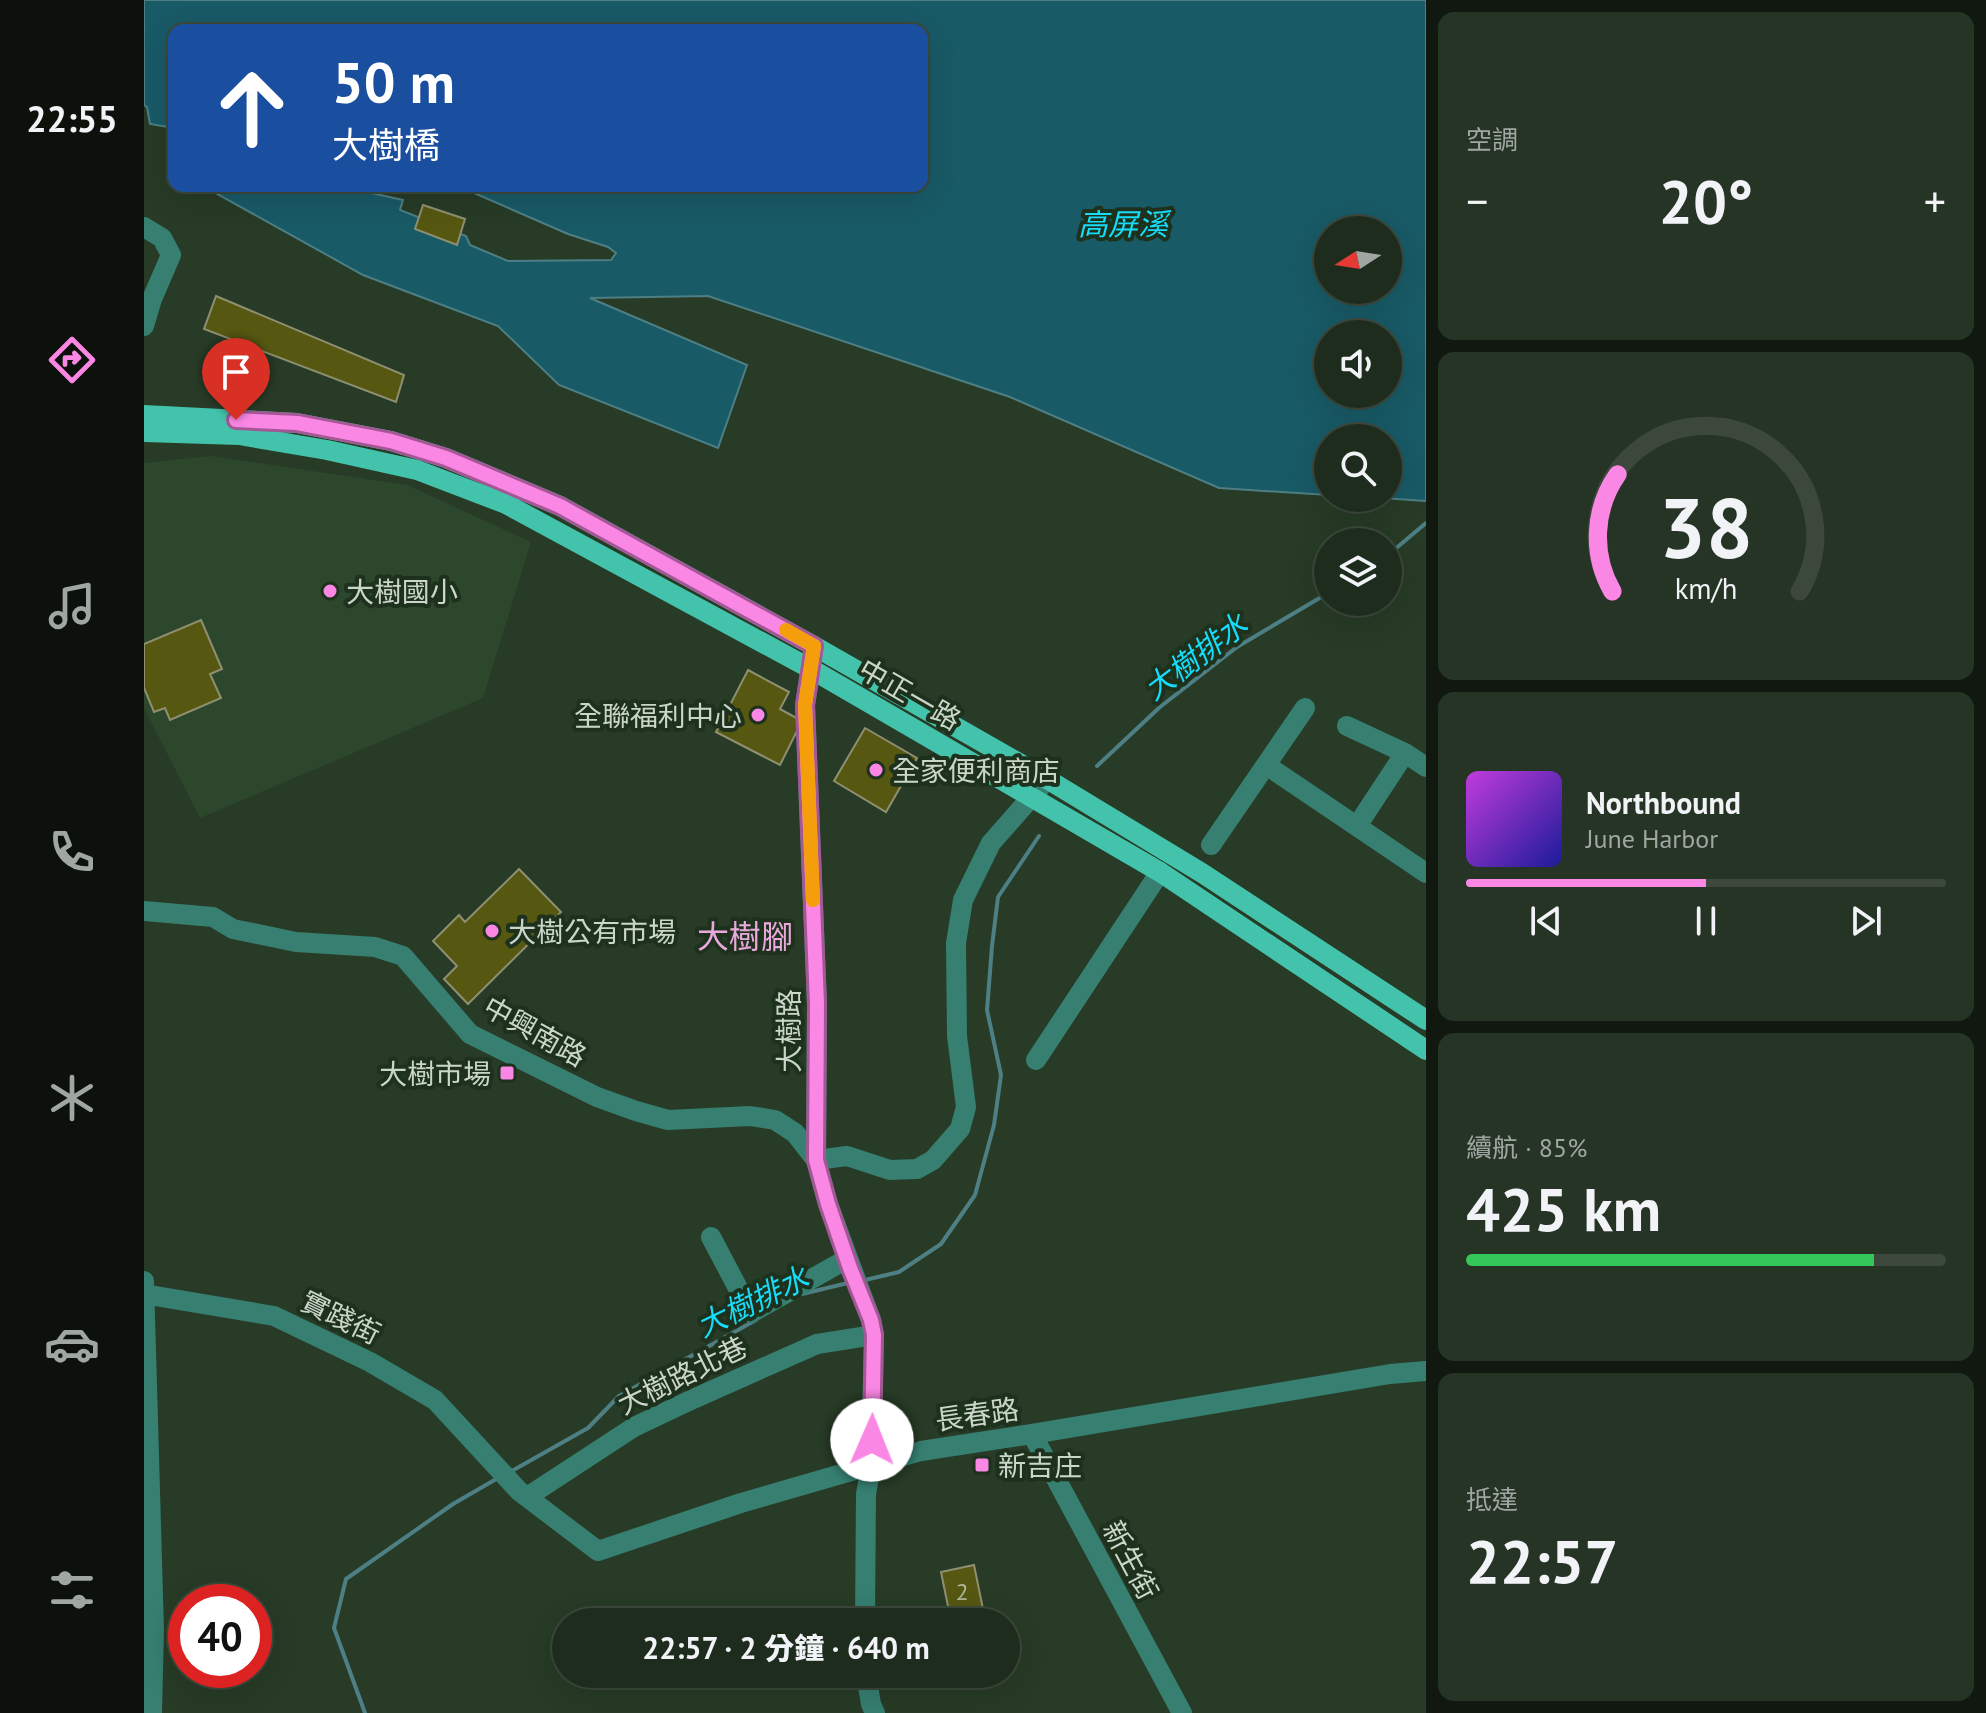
<!DOCTYPE html>
<html lang="zh-TW">
<meta charset="utf-8">
<style>
body{margin:0;font-family:"PT Sans","Noto Sans TC",sans-serif;background:#253425;color:#f1f3f6;height:100vh;display:flex;flex-direction:column;font-size:30px;white-space:nowrap}
*{box-sizing:border-box;margin:0}
p{font-size:26px;color:#a0a7a3}
.icon{flex:none;width:44px;height:44px;fill:none;stroke:currentColor;stroke-width:2;stroke-linecap:round;stroke-linejoin:round}
.map{position:relative;flex:1;overflow:hidden}
.panel{display:flex;flex-direction:column;gap:12px;padding:12px;background:#10180f;width:560px}
.panel>*{flex:none}
.top-card{position:absolute;left:24px;top:24px;width:760px;height:168px;border-radius:16px;box-shadow:0 8px 32px #0002,0 0 0 2px #3b483b;background:#1a4fa0;color:#fff;overflow:hidden}
.needle{width:52px;rotate:258deg}
.tools{position:absolute;left:1170px;top:216px;display:grid;gap:16px}
.tools a{display:grid;place-items:center;width:88px;height:88px;border-radius:50%;background:#1d2c1c;box-shadow:0 8px 32px #0002,0 0 0 2px #3b483b;font-size:40px}
.speed{position:absolute;left:24px;top:1584px;display:flex;gap:16px;font-size:40px;font-weight:700;text-align:center}
.speed>*{display:grid;place-content:center;width:104px;height:104px;border-radius:50%;background:#1d2c1c;box-shadow:0 8px 32px #0002,0 0 0 2px #3b483b;line-height:1}
.speed .limit{border:12px solid #d22;background:#fff;color:#111}
.pin{position:absolute;display:grid;place-items:center;width:68px;height:68px;color:#fff;margin:-82px -34px;border-radius:50% 50% 50% 0;rotate:-45deg;box-shadow:0 0 8px #0007}
.pin .icon{rotate:45deg}
.me{position:absolute;width:88px;margin:-44px;rotate:1deg;stroke-linejoin:round;filter:drop-shadow(0 0 6px #0008)}
.turn{display:flex;align-items:center;gap:28px;height:168px;padding:0 32px;font-size:36px}
.turn .icon{width:104px;height:104px;stroke-width:2.5}
.turn b{display:block;font-size:56px;line-height:68px}
.big{font-size:60px;font-weight:800;line-height:1.1}
.panel .tile{flex:1;display:flex;flex-direction:column;justify-content:center;gap:12px;min-width:0;padding:0 28px;border-radius:16px;background:#253425}
.panel .dial{align-items:center;gap:0}
.dial svg{height:208px;overflow:visible;fill:none;stroke:#3b483b;stroke-width:7;stroke-linecap:round;text-anchor:middle}
.dial text{fill:#f1f3f6;stroke:none}
.song{display:flex;align-items:center;gap:24px}
.cover{width:96px;height:96px;border-radius:12px;background:linear-gradient(135deg,hsl(290 70% 55%),hsl(240 70% 35%))}
.played{height:8px;border-radius:4px;background:linear-gradient(90deg,#fb87e5 50%,#3b483b 50%)}
.keys{display:flex;justify-content:space-around;direction:ltr}
.heat{display:flex;justify-content:space-between;align-items:center;font-size:44px;direction:ltr}
.charge{height:12px;border-radius:6px;background:linear-gradient(90deg,#34c759 85%,#3b483b 0)}
.trip{position:absolute;left:408px;top:1608px;width:468px;height:80px;border-radius:40px;background:#1d2c1c;box-shadow:0 8px 32px #0002,0 0 0 2px #3b483b;font-weight:800;line-height:80px;text-align:center}
main{display:flex;flex:1;min-height:0}
.tab-bar{display:flex;flex-direction:column;width:144px;justify-content:space-around;align-items:center;background:#0c120b;color:#a0a7a3}
.tab-bar .icon{width:56px;height:56px}
.tab-bar .active{color:#fb87e5}
.tab-bar b{font-size:36px;color:#f1f3f6}
.map>svg:first-child{display:block}
.built{fill:#2d472d}
.water{fill:#185a66;stroke:#4d7f84;stroke-width:2;fill-rule:evenodd}
.lines{fill:none;stroke-linecap:round;stroke-linejoin:round}
.stream{stroke:#4d7f84;stroke-width:4}
.building{fill:#565711;stroke:#8e9071;stroke-width:2}
.minor{stroke:#367f71;stroke-width:20}
.major{stroke:#43c3ab;stroke-width:20}
.route-casing{stroke:#a35895;stroke-width:20}
.route{stroke:#fb87e5;stroke-width:14}
.slow{stroke:#f59e0b;stroke-width:14}
.poi-dot{fill:#fb87e5;stroke:#1d311d;stroke-width:3}
.labels{text-anchor:middle;dominant-baseline:central;stroke-width:8;stroke-linejoin:round;paint-order:stroke}
.number-label{font-size:24px;fill:#adb69b}
.poi-label{font-size:28px;fill:#cad6c9;stroke:#1d311d;text-anchor:start}
.street-label{font-size:28px;fill:#cad6c9;stroke:#1d311d}
.water-label{font-size:30px;font-style:italic;fill:#16dcf9;stroke:#1d311d}
.quarter-label{font-size:32px;fill:#eaa9dc;stroke:#1d311d}
</style>
<main>
<nav class="tab-bar">
<b>22:55</b>
<svg class="icon active" aria-label="directions" viewBox="0 0 24 24"><path d="M12 3l9 9-9 9-9-9zM9 14v-3h6M13 9l2 2-2 2"/></svg>
<svg class="icon" aria-label="music" viewBox="0 0 24 24"><path d="M9 18V5l10-2v13"/><circle cx="6" cy="18" r="3"/><circle cx="16" cy="16" r="3"/></svg>
<svg class="icon" aria-label="phone" viewBox="0 0 24 24"><path d="M5 4h4l2 5-3 2q2 4 5 5l2-3 5 2v4C11 20 4 13 5 4z"/></svg>
<svg class="icon" aria-label="climate" viewBox="0 0 24 24"><path d="M12 3v18M4 7l16 10M4 17L20 7"/></svg>
<svg class="icon" aria-label="car" viewBox="0 0 24 24"><path d="M5 17H2v-5l4-1 3-4h7l3 4 3 1v5h-3M9 17h6M6 11h13"/><circle cx="7" cy="17" r="2"/><circle cx="17" cy="17" r="2"/></svg>
<svg class="icon" aria-label="filters" viewBox="0 0 24 24"><path d="M4 7h16M4 17h16"/><circle cx="9" cy="7" r="2"/><circle cx="15" cy="17" r="2"/></svg>
</nav>
<div class="map">
<svg width="1282" height="1713" viewBox="0 0 1282 1713">
<rect width="100%" height="100%" fill="#273b26"/>
<path class="built" d="M67,456L263,485L387,542L339,698L56,818L0,708V463Z"/>
<path class="water" d="M0,0H1282V501L1237,498H1244V438H1184V495L1075,488L866,397L564,296L446,298L603,365L574,448L415,385L354,326L219,275L59,186H196L259,200L256,210L322,236L326,245L364,261L467,260L472,253L464,247L424,234L314,186H778V30H30V128L6,124L3,107L0,105ZM1184,230H1244V290H1184ZM1184,334H1244V394H1184Z"/>
<g class="lines">
<path class="stream" d="M1244,555L1282,523
M953,766L1016,707L1093,647L1184,593
M721,1280L755,1272L797,1244L831,1195L850,1125L857,1075L843,1010L848,946L854,897L895,836
M658,1294L708,1282
M366,1472L444,1428L475,1396L612,1320
M221,1713L190,1628L202,1579L309,1504L354,1478"/>
</g>
<path class="building" d="M279,205L321,219L313,245L271,229Z
M72,296L260,375L252,402L60,329Z
M57,620L78,669L66,674L77,698L26,720L21,708L10,712L0,688V644Z
M604,670L645,692L636,709L658,721L636,765L572,732Z
M721,728L773,758L742,812L690,781Z
M375,869L417,912L324,1004L300,979L313,966L289,941L315,915L321,922Z
M830,1565L839,1609L806,1616L797,1572Z"/>
<g class="lines">
<path class="minor" d="M0,227L18,238L27,255L8,299L0,326
M670,646L661,705L673,1004L672,1160L684,1204L727,1320L730,1335L727,1466L722,1494L721,1622
M1203,726L1261,753L1282,767
M1122,765L1282,873
M1213,826L1261,753
M1067,845L1161,708
M0,911L69,917L89,929L152,942L231,947L259,956L326,1034L453,1097L492,1111L524,1120L606,1116L631,1120L651,1133L672,1160
M892,1060L1016,872
M672,1160L703,1156L746,1170L773,1169L789,1160L816,1129L822,1107L813,1036L812,943L819,900L847,843L899,784
M567,1237L607,1313L703,1259
M0,1281L10,1630L8,1713
M0,1294L130,1316L226,1362L291,1400L375,1491L454,1551L597,1503L777,1451L888,1434L1246,1374L1282,1371
M888,1434L1038,1713
M383,1497L490,1427L549,1399L673,1344L730,1335
M722,1674L727,1704L731,1713"/>
<path class="major" d="M0,415L153,423L247,441L302,458L416,506L670,646L903,779L1058,873L1282,1020
M0,432L95,435L183,450L273,470L362,504L667,669L1016,872L1282,1050"/>
</g>
<g class="lines">
<g class="route-casing">
<path id="route" d="M92,420L153,423L247,441L302,458L416,506L670,646L661,705L673,1004L672,1160L684,1204L706,1268L727,1320L730,1335L728,1440"/>
</g>
<use href="#route" class="route"/>
<path class="slow" d="M642,630L670,646L661,705L669,900"/>
</g>
<g class="poi-dot">
<circle cx="186" cy="591" r="8"/>
<circle cx="614" cy="715" r="8"/>
<circle cx="732" cy="770" r="8"/>
<circle cx="348" cy="931" r="8"/>
<rect x="355" y="1065" width="16" height="16" rx="4"/>
<rect x="830" y="1457" width="16" height="16" rx="4"/>
</g>
<g class="labels">
<g class="number-label">
<text x="818" y="1591">2</text>
</g>
<g class="poi-label">
<text x="202" y="591">大樹國小</text>
<text x="598" y="715" text-anchor="end">全聯福利中心</text>
<text x="748" y="770">全家便利商店</text>
<text x="364" y="931">大樹公有市場</text>
<text x="347" y="1073" text-anchor="end">大樹市場</text>
<text x="854" y="1465">新吉庄</text>
</g>
<g class="street-label">
<text transform="translate(766 694) rotate(30)">中正一路</text>
<text transform="translate(391 1031) rotate(29)">中興南路</text>
<text transform="translate(644 1031) rotate(-90)">大樹路</text>
<text transform="translate(197 1317) rotate(26)">實踐街</text>
<text transform="translate(538 1375) rotate(-26)">大樹路北巷</text>
<text transform="translate(833 1414) rotate(-8)">長春路</text>
<text transform="translate(987 1560) rotate(62)">新生街</text>
</g>
<g class="water-label">
<text x="979" y="223">高屏溪</text>
<text transform="translate(1051 656) rotate(-37)">大樹排水</text>
<text transform="translate(608 1301) rotate(-26)">大樹排水</text>
</g>
<g class="quarter-label">
<text x="601" y="936">大樹腳</text>
</g>
</g>
</svg>
<div class="tools">
<a><svg class="needle" viewBox="-14 -14 28 28"><path d="M0-13l5 13h-10z" fill="#e53935"/><path d="M0 13l5-13h-10z" fill="#a0a7a3"/></svg></a>
<a><svg class="icon" aria-label="sound" viewBox="0 0 24 24"><path d="M4 9h4l5-4v14l-5-4H4zM17 9q2 3 0 6"/></svg></a>
<a><svg class="icon" aria-label="search" viewBox="0 0 24 24"><circle cx="10" cy="10" r="6"/><path d="M15 15l6 6"/></svg></a>
<a><svg class="icon" aria-label="layers" viewBox="0 0 24 24"><path d="M12 4l9 5-9 5-9-5zM3 14l9 5 9-5"/></svg></a>
</div>
<div class="speed"><div class="limit">40</div></div>
<div class="pin" style="left:92px;top:420px;background:#d93025"><svg class="icon" aria-label="arrive" viewBox="0 0 24 24"><path d="M6 21V4h12l-3 4 3 4H6"/></svg></div>
<svg class="me" style="left:728px;top:1440px" viewBox="-20 -20 40 40"><circle r="19" fill="#fff"/><path d="M0-13L10 11 0 6-10 11z" fill="#fb87e5"/></svg>
<div class="trip">22:57 · 2 分鐘 · 640 m</div>
<div class="top-card">
<div class="turn"><svg class="icon" aria-label="ahead" viewBox="0 0 24 24"><path d="M12 20V5M6 11l6-6 6 6"/></svg><div><b>50 m</b>大樹橋</div></div>
</div>
</div>
<section class="panel">
<div class="tile"><p>空調</p>
<div class="heat"><a>−</a><b class="big">20°</b><a>+</a></div>
</div>
<div class="tile dial"><svg viewBox="0 0 100 80">
<path d="M14 69A42 42 0 1 1 86 69"/>
<path d="M14 69A42 42 0 0 1 16 24" stroke="#fb87e5"/>
<text x="50" y="56" font-size="32" font-weight="700">38</text>
<text x="50" y="72" font-size="11">km/h</text>
</svg></div>
<div class="tile">
<div class="song"><i class="cover"></i><div><b>Northbound</b><p>June Harbor</p></div></div>
<div class="played"></div>
<div class="keys"><svg class="icon" aria-label="previous" viewBox="0 0 24 24"><path d="M18 5L8 12l10 7zM5 5v14"/></svg><svg class="icon" aria-label="pause" viewBox="0 0 24 24"><path d="M8 5v14M16 5v14"/></svg><svg class="icon" aria-label="next" viewBox="0 0 24 24"><path d="M6 5l10 7-10 7zM19 5v14"/></svg></div>
</div>
<div class="tile"><p>續航 · 85%</p><b class="big">425 km</b><div class="charge"></div></div>
<div class="tile"><p>抵達</p><b class="big">22:57</b></div>
</section>
</main>
